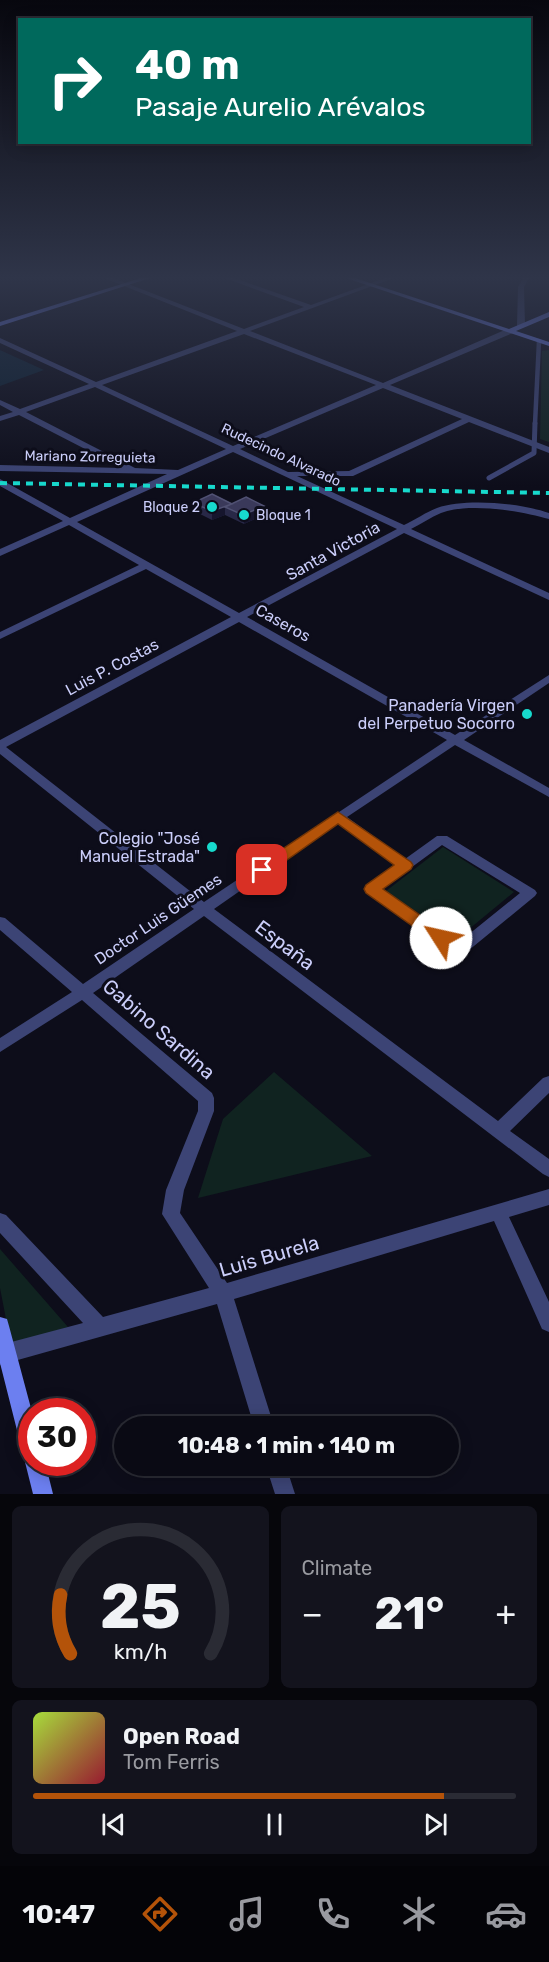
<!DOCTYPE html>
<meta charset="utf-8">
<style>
body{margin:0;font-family:Rubik,sans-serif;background:#13131d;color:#f1f3f6;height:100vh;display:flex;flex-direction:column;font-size:22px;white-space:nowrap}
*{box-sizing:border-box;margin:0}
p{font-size:20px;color:#999aa0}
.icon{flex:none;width:33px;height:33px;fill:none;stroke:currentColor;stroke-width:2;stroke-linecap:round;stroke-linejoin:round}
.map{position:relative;height:1494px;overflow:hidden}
.drawer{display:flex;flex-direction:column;gap:12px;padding:12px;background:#06060b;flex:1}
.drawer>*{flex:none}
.hud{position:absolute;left:18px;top:18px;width:513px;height:126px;border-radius:0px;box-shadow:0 3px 15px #0003,0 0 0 2px #2a2b34;background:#00695c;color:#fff;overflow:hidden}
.speed{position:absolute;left:18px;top:1398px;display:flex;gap:12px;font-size:30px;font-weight:700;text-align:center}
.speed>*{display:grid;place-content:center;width:78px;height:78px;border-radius:50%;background:#0a0a14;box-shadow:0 3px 15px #0003,0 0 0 2px #2a2b34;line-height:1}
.speed .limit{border:9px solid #d22;background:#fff;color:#111}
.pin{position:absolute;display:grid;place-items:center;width:51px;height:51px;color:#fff;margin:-26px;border-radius:12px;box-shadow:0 3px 9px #0006}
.me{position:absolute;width:66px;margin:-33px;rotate:305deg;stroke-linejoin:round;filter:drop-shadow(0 0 4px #0008)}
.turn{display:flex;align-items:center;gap:21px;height:126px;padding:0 18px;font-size:27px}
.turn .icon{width:78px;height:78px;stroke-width:2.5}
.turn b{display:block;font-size:42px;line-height:51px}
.big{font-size:45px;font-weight:700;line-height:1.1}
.drawer .widget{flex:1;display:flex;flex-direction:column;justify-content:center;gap:9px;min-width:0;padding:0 21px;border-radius:9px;background:#13131d}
.drawer .dial{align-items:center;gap:0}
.dial svg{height:156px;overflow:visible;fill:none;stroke:#2a2b34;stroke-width:7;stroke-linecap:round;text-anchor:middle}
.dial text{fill:#f1f3f6;stroke:none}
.song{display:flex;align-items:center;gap:18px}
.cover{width:72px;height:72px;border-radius:9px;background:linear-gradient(135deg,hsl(80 70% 55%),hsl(350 70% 35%))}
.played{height:6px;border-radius:3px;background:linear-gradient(90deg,#b45309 85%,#2a2b34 85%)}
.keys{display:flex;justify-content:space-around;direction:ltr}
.heat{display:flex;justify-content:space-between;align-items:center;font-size:33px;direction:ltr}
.drawer .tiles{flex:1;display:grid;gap:12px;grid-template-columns:1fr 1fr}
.widget:last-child{grid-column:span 2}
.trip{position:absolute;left:114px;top:1416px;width:345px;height:60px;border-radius:30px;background:#0a0a14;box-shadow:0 3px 15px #0003,0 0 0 2px #2a2b34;font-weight:700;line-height:60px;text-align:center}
.menu{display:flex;height:96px;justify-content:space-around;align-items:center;background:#040408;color:#999aa0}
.menu .icon{width:42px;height:42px}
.menu .active{color:#b45309}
.menu b{font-size:27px;color:#f1f3f6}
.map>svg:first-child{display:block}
.green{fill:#102320}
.water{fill:#0d2133}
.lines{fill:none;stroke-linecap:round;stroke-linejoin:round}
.lane-far1{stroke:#3c4475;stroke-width:4.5}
.lane{stroke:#3c4475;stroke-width:5}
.street{fill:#3c4475;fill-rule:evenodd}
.secondary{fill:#6c7ff0;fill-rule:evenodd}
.rail{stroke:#17dacd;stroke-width:4;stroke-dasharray:7 6;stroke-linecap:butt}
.wall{fill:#282847}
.shaded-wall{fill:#16152d}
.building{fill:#3a395a;stroke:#505173;stroke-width:1.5}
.route{fill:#b45309;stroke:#753606;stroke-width:1.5}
.poi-dot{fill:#17dacd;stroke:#0d0d1a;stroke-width:2}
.labels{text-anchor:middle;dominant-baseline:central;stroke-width:6;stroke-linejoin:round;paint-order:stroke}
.far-street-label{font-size:14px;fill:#cbcefa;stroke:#0d0d1a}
.far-poi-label{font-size:14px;fill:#cbcefa;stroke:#0d0d1a;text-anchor:end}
.street-label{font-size:16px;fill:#cbcefa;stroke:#0d0d1a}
.poi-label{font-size:16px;fill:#cbcefa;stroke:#0d0d1a;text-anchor:end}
.near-street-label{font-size:20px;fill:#cbcefa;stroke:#0d0d1a}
</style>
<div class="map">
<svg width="549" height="1494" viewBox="0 0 549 1494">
<rect width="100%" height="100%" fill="#0d0d1a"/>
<path class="green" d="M549,350V442L540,439L542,351Z
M443,847L514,892L457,939L386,891Z
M274,1072L372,1156L198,1198L223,1119Z
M0,1249L68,1327L11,1345L0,1288Z"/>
<path class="water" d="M0,350L44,370L0,386Z"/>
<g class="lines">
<path class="lane-far1" d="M535,424L539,341"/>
<path class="lane" d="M489,478L534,453L535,423"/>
<path class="street" d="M104,278H113L244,329L304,307L225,278H234L311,305L385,278H394L250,331L383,383L507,329H513V333L390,385L549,447V453L469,422L353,476H297L404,525C415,520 426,512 437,508C466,498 520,503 549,513V519C521,511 469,502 441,513C431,517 421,524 411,529L549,593V600L404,533L247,617L455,735L549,675V683L464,740L549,788V797L455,745L347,817L405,859L437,836H447L535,890L537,893L535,896L463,955L458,956L453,955L367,892L365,889L367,886L396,865L338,823L214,909L498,1121L543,1078L549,1076V1093L510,1131L549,1159V1177L543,1174L204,916L93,993L212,1093L214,1098V1111L184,1190L180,1213L227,1283L549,1189V1205L509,1217L549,1302V1332L542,1329L494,1221L234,1299L274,1426H254L217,1304L0,1365V1345L83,1323L0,1233V1213L6,1215L103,1317L209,1288L162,1214L166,1190L198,1111V1101L82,1000L0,1052V1038L72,992L0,930V917L5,918L83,984L194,909L0,754V740L231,617L146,569L0,639V632L139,565L69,525L0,556V549L63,521L0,486V479L70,518L167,474L0,471V465L122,468L19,415L0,421V416L13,412L0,405V400L20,409L89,384L0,343V338L96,382L237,331ZM244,334L376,385L233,446L102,385ZM95,387L226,449L178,470L135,468L26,412ZM383,388L462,419L349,471L288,472L240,449ZM233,452L397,529L239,613L77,522ZM239,622L447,740L204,902L6,747ZM442,845L520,893L458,943L382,889Z
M523,278H529L524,287L525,326L521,328L517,326L518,287Z
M266,1466H286L295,1494H275Z"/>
<path class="secondary" d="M141,278H150L0,326V322Z
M346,278H355L509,329L549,312V317L516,331L549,342V346Z
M0,1317L7,1319L9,1326L32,1412V1462H45L53,1494H33L25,1462L27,1458L22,1450L0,1363Z"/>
<path class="rail" d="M0,483L549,493"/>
</g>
<path class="wall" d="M193,503L232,504L264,506V515L244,524L225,515L212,520L194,511Z"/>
<path class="shaded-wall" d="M264,506V515L244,524L243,515Z
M225,507V515L212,520V511Z"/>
<path class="building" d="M212,494L232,504L212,511L193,503Z
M246,497L264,506L243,515L225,507Z"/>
<linearGradient id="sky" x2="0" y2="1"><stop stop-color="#07070e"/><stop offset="0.57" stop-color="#2f3549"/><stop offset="1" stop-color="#2f3549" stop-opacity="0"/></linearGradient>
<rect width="549" height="487" fill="url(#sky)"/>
<path class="route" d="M338,812L411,862L413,865L411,869L383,889L447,934L449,938L447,942H435L366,893L364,889L366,885L394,865L338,824L267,874H257L254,870L257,866Z"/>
<g class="poi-dot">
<circle cx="212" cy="507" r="6"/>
<circle cx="244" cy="515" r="6"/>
<circle cx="527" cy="714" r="6"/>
<circle cx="212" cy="847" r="6"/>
</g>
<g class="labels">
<g class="far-street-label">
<text transform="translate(281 455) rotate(25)">Rudecindo Alvarado</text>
<text transform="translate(90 457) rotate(1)">Mariano Zorreguieta</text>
</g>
<g class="far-poi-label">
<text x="200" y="507">Bloque 2</text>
<text x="256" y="515" text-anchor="start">Bloque 1</text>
</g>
<g class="street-label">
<text transform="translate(333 551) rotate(-29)">Santa Victoria</text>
<text transform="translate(283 623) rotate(29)">Caseros</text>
<text transform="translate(112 667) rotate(-28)">Luis P. Costas</text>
<text transform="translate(158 919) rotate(-34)">Doctor Luis Güemes</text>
</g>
<g class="poi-label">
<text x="515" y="705">Panadería Virgen<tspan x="515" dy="18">del Perpetuo Socorro</tspan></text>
<text x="200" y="838">Colegio "José<tspan x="200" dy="18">Manuel Estrada"</tspan></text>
</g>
<g class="near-street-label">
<text transform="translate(285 945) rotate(37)">España</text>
<text transform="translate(159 1029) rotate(41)">Gabino Sardina</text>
<text transform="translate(269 1256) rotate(-16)">Luis Burela</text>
</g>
</g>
</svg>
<div class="speed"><div class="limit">30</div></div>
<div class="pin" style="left:262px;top:870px;background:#d93025"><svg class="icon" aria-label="arrive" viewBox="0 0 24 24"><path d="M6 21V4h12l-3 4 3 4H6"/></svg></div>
<svg class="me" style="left:441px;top:938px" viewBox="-20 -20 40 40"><circle r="19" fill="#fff"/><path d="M0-13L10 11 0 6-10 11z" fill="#b45309"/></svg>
<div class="trip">10:48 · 1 min · 140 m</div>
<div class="hud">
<div class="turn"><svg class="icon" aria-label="right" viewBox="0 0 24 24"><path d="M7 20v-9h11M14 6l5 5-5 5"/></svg><div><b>40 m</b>Pasaje Aurelio Arévalos</div></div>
</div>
</div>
<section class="drawer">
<div class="tiles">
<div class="widget dial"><svg viewBox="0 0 100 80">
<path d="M14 69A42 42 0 1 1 86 69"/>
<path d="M14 69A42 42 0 0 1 9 39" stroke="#b45309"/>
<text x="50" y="56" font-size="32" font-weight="700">25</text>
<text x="50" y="72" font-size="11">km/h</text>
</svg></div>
<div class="widget"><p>Climate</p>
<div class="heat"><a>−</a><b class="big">21°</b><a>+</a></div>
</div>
<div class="widget">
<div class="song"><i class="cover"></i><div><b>Open Road</b><p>Tom Ferris</p></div></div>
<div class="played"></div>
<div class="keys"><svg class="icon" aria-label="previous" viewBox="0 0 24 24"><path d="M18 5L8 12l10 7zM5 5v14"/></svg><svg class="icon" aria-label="pause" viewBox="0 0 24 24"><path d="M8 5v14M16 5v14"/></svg><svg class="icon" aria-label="next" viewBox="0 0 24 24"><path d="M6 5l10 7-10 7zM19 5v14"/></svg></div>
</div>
</div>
</section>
<nav class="menu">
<b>10:47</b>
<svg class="icon active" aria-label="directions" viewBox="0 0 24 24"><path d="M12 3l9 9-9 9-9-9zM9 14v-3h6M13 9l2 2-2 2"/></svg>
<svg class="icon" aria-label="music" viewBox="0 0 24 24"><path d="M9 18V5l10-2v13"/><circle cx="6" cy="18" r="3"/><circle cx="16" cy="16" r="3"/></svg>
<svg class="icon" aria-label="phone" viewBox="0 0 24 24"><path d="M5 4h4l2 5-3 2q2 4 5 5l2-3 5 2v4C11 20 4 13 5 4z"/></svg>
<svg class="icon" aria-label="climate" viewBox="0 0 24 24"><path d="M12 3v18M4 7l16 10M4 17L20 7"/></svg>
<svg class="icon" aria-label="car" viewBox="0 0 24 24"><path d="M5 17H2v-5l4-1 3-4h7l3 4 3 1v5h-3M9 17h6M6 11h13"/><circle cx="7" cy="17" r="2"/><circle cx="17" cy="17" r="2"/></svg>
</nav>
